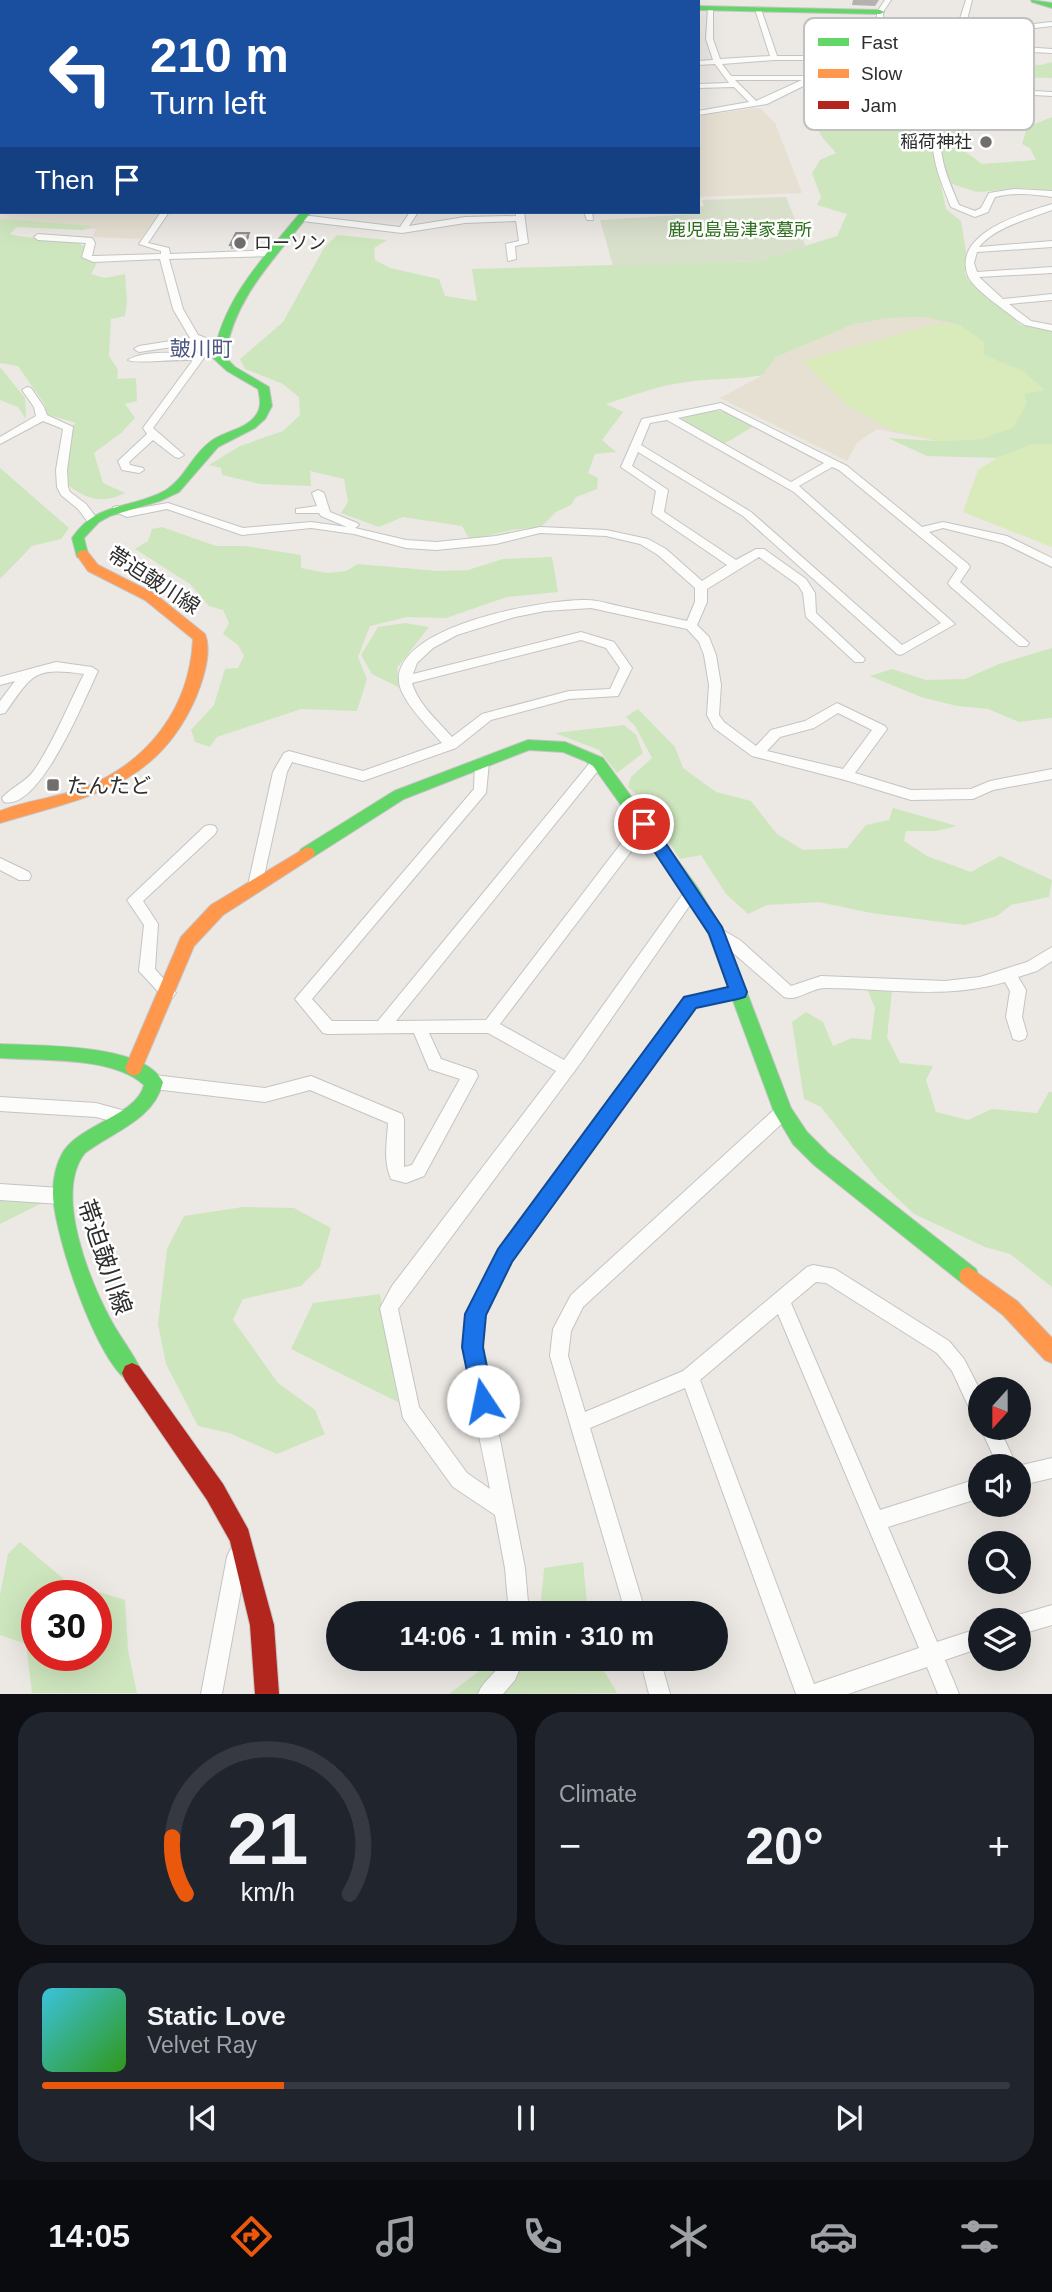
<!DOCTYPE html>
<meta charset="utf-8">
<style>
body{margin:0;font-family:Arial,"Noto Sans JP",sans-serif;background:#20242c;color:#f1f3f6;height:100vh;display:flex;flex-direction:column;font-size:26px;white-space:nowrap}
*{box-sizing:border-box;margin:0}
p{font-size:23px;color:#9ea1a6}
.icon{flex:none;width:38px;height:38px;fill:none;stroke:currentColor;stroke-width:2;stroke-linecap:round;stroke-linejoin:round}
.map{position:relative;height:1694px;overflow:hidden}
.panel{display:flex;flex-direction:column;gap:18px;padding:18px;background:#0d0f14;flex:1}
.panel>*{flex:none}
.banner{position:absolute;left:0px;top:0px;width:700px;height:214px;box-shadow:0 7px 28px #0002;background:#1a4fa0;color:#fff;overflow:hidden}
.needle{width:46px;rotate:201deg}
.fabs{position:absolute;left:968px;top:1377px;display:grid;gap:14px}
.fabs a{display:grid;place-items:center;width:63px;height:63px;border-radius:50%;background:#171b24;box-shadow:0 7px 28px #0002;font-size:35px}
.speed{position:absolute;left:21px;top:1580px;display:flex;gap:14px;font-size:35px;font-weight:700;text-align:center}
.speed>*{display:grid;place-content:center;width:91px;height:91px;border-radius:50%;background:#171b24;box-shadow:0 7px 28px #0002;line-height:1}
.speed .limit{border:10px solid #d22;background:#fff;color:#111}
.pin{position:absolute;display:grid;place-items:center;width:60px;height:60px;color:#fff;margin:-30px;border:4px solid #fff;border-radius:50%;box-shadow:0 2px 7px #0007}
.me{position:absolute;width:77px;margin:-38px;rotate:349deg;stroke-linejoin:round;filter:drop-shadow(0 0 5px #0008)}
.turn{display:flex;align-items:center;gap:24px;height:147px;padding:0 35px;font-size:32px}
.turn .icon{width:91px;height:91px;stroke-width:2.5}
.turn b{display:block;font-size:49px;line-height:60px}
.then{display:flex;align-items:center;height:66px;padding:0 35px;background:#0003;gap:14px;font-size:26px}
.big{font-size:52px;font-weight:800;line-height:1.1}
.panel .widget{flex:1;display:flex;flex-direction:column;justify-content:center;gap:10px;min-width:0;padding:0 24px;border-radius:28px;background:#20242c}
.panel .dial{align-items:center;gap:0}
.dial svg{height:182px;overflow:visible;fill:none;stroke:#363941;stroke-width:7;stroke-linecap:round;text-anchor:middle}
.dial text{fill:#f1f3f6;stroke:none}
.song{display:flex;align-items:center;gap:21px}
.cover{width:84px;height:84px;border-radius:10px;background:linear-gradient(135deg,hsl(190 70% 55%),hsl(110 70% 35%))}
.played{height:7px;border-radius:4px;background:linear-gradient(90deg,#ea580c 25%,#363941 25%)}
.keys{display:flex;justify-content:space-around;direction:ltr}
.heat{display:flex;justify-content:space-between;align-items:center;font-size:38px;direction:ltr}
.panel .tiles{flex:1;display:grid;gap:18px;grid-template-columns:1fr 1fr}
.widget:last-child{grid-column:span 2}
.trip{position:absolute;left:326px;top:1601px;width:402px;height:70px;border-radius:35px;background:#171b24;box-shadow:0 7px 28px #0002;font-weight:800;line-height:70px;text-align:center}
.menu{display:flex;height:112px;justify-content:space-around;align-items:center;background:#090b0e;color:#9ea1a6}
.menu .icon{width:49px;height:49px}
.menu .active{color:#ea580c}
.menu b{font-size:32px;color:#f1f3f6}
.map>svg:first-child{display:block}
.education{fill:#e6e0d3}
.green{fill:#cee6be;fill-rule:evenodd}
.cemetery{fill:#d8e0cc}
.pitch{fill:#d9eabb}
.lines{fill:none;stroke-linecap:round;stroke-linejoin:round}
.river{fill:#99d6ec;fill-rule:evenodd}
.street-casing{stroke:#c5c4c5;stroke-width:2}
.fast-casing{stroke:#c5c4c5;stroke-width:2}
.slow-casing{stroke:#c5c4c5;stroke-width:2}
.jam-casing{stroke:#c5c4c5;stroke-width:2}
.street{fill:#fcfcfb;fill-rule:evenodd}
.fast{fill:#63d668;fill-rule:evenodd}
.slow{fill:#ff974d;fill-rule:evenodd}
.jam{fill:#b3261e;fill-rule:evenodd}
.wall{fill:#b4b1af}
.shaded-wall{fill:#92908e}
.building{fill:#d1cecb;stroke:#92908e;stroke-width:2}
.route{fill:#1a73e8;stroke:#114b97;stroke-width:2}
.poi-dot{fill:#706f6e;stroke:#fff;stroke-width:2.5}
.labels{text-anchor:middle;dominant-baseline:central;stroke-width:5;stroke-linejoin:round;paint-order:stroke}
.far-poi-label{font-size:18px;fill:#2e2e2e;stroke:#fff;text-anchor:end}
.far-park-label{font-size:18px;fill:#2c6e1b;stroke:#fff}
.far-quarter-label{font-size:21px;fill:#4d5680;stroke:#fff}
.street-label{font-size:21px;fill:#2e2e2e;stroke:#fff}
.poi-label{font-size:21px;fill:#2e2e2e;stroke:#fff;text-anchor:start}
.near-street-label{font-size:24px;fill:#2e2e2e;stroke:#fff}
.key{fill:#fff;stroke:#c0c0c0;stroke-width:2}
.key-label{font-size:19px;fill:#2e2e2e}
</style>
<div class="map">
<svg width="1052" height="1694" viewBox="0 0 1052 1694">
<rect width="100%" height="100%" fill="#ece8e4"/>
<path class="education" d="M755,108L761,109L775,123L802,193L698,197V116Z
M0,162L2,212H160L140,239L93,237L96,229L0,224Z
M927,317L960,325L984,342V355L938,441L877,429L857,443L847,461L720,398L763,375L775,357L854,324L890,318Z"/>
<path class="green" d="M1000,55L1028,60L1030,63L1026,64L1041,65L1052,62V78L1000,77L944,81L929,69L939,64L966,62L963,56Z
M882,94H899L925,111L946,209L961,221L966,252L965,273L969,281L1021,325L1052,330V444H1034L997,458L927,456L888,438L938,441L983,439L999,362L984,355L960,325L925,317L890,318L854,324L776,357L763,375C737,380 712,378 686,382C658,386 633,395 606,404L623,412L602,440L616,452L595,454L588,473L598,478L597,489L576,497L571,505L556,512L541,527L512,530L470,540L462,526L403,517L379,527L341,513L348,502L344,479L310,471L311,486L260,484L222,475L221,468L209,465L240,446L283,431L300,415L299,397L283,384L245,369L240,359L283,322L324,248L337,235L387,240L374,248L375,260L390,268L439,279L445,296L477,301L472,269L757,261L837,236L847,214L817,205L821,197L812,173L820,160L836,153L822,137L811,116H828C844,129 867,137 885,124L884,117L867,105L871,98Z
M952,114L969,120L971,142L966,152L982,164L1036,160L1030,148L1022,144L1027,127L1052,117V191L1026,188L977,192L952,184L943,164L939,122Z
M0,219L93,226L83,230L17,227L10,234C33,241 65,235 84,246L85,259L97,263L91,274L105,278L125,274L127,301L125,316L111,319L109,356L118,370L117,379L136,378L137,401L125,404L135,418L121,433L94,453L103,483L125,493C102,504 89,500 69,486L62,434L76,423L46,414L45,405L18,366L0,363Z
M0,367L25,398L26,419L18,407L0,400Z
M714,410L728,413L754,426L724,444L681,421L684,416Z
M0,468L69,528L61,539L32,546L0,579Z
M162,527L216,546H245L301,555V568L327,573L346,571L358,564L438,571L468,570L503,559L552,557L558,592L507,597L446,618L407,617L370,626L358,657L367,679L357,711L301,709L217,737L210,747L195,742L191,730L214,705L225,669L238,668L244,656L238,645L223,634L229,623L223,610L209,606L190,584L135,549L148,541L152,529Z
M405,623L429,627L397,668L402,689L372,674L361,655L378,627Z
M1052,648V718L1019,722L988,709L957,706L921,697L870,676L892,669L926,680L965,679L999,664Z
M638,709L675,747L683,768L716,792L751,801L777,834L803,850L847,848L866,825L889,820L893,808L957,826L937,831H906L904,841L927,856L971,872L1000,856L1052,880L1049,897L1011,905L997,916L965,925L871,913L819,902L767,905L748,914L726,894L701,855L680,859L667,839L671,824L628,787L631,777L652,758L635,726L626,717Z
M624,725L636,735L643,753L617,773L599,750L555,733Z
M864,982L892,991L887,1037L900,1063L933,1066L926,1080L936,1112L968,1120L992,1109L1037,1113L1049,1092H1052V1287L1010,1254L985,1247L914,1214L877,1179L821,1107L804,1099L792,1022L806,1012L823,1022L833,1046L852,1038L871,1040L875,1008Z
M0,1201L42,1203L0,1224Z
M243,1207L294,1208L331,1228L320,1267L301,1286L243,1299L233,1320L278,1383L315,1410L325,1434L277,1454L229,1433L198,1426L166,1364L158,1324L167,1249L184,1216Z
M380,1294L398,1402L291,1349L313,1303Z
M20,1542L67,1582L125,1600L128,1650L137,1693H32L26,1644L0,1635V1595L8,1554ZM37,1596H96V1656H37Z
M583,1562L588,1613H540L544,1568Z
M495,1659H597L617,1693L449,1694Z"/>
<path class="cemetery" d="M786,197L806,247L757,261L613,266L600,220L695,214L698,206H704L702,200Z"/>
<path class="pitch" d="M936,324L960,325L984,342V355L1023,371L1045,390L1024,394L1027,403L1014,427L982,439L938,441L892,430L848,406L802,361Z
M1034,444H1052V547L963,512L978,470L997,458Z"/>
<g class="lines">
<path class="river" d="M0,145H2V155H0Z"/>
<g class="street-casing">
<path id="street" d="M72,0L84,2H73Z
M183,0L195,2H184Z
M336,0H343L335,2Z
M395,0H402L394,2Z
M458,0H465L457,2Z
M488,0H495L487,2Z
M648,0H655L647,2Z
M885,0H891L883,12L884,30L956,31L966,0H972L964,32L1052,22V26L966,36L992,45L1052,49V53L992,50L966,43L956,36L884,34L885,37L896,45L901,70C892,77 809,101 847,121C854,125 861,126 869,125L870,118L857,101C877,84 954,80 981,82C992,83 1002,88 1013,89C1026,91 1039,91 1052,92V96L1014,94L1015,101L1007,106L995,110L948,114L941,119C938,156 945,172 959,205L975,211L981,208L989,193L1014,189L1052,191V197C1033,194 1014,192 995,197L988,212L975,217L951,207C937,172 930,156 933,118C955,99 986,115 1008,98L1006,92C978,83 947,86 918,89L939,104L956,103V107H953L934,108L909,91L872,97L865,102L878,118L876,128L856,130L837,122C812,90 876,80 893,69L889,46L881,41L868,54L767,104L698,115V111L749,102L734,87L698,88V84L729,83L715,64L698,65V61L713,60L706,39L708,7L713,8V39L720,59L770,56L755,9L758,7L761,9L777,56H851L862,50L877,37V12ZM774,60H843L811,76H731L722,64ZM735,80H802L756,101Z
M0,8H2L0,13Z
M0,43H2V47H0Z
M0,90H2L0,96Z
M0,105H2V109H0Z
M0,157H2V161H0Z
M1052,204V210C1029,219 995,227 979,247L1052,241V247L977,252L974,263L977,272L1052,267V273L979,277L1003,299L1052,294V300L1009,304L1031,321L1052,325V331L1025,325L1017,320C1005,310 973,289 968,276C952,234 1020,214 1052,204Z
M161,212H169L148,243L169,248L170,254L273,250L278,253L273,256L169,259L183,309L198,335L225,345L220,348L212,347L153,428L184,455L179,458L175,457L153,440L129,462L130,465L143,468L144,470L139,473L122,470L118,461L147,434L143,428L193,360C179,359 135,364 128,360C143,350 178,353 197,354L203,345L199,343L139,352L134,349L139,346L190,338L173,309L160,259L93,262L82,257L86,243L38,240L34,237L38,234L92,238L95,243L92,256H94L161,254V251L139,244Z
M410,212H418L409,226L465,217L516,216V212H524L528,243L515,246L516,259L508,261L506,244L519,241L516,221L465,223L402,233L302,221L298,218L302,215L400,227Z
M584,212H592L593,220H587Z
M27,387L31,388L44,407L47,415L73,427L67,470L68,487L70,492L86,504L98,520L96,522H88L78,509L61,495L57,487L56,470L63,429L43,421L0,444V437L36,416L34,407L22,390Z
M721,403L847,466L922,527L943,522L1007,536L1052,558V567L1003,543L943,528L929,532L968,564L970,567L960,582L1029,643L1027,646H1019L950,586L948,583L958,568L839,470L832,467L799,486L955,624L901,655L897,654L743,516L638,452L632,466L668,490L664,512L736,560L756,549H764L806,579L815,593L816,613L865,659L863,662H855L806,617L803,593L798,585L759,557L707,589V602L697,625L709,637L716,655L721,685L719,715L724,722L756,746L771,730L805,721L837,703L885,726L887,729L855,773L911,790L971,789L990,781L1052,769V779L993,790L973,799L911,800L845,780L752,756L714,728L707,715L709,685L704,655L699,642L687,629L591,608L545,611L515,617L457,635L433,648L417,663L413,674L581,632L614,642L632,668L618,696L569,699L491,720L456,748L363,781L292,762L287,772L262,885L260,889H250L248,885L273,772L284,753L289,751L363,771L442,743C430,729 401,701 399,682C394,625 546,599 587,600C598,600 609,604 619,606C642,611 664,616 687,621L695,602V588L658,555L640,544L606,536L540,533L496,544L436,550L406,548L354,534L311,528L242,535L167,509L127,517L113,511V507L117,506L128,510L168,503L243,528L311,522L347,527L321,516L319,513H296V509L317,506L312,493L318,490L324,493L330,512L357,523L359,525L355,528L406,540L436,542L496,536L540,527L606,530L648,539L666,549L702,581L727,565L654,515L652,513L656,491L621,467L642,419ZM720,409L824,463L791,482L678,418ZM667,420L794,492L941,623L902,645L751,512L641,445L650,423ZM581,640L606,648L620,668L610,689L569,691L482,714L452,737C438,721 418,704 412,683ZM838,713L872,730L843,769L767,751L780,737L814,728Z
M56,662L92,667L98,671C85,698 40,811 4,802L2,798C11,787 27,782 35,769C53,743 69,703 84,674C33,667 33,674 5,713L0,714V701L15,681L0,685V677Z
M482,757L489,762L486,793L312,999L332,1021H378L593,759L598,757L605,762L396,1021L486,1020L639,820H649L651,824L649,828L500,1024L564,1060L687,888H697L699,892L582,1061L398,1309L419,1407L467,1473L490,1489C483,1450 455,1341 469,1308L499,1250L685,998L738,986L743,988L746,992L743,996L738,998L695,1007L511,1262L484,1315L482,1347L525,1568L529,1614H509L505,1568L495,1515L453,1487L403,1418L380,1308L392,1286L556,1071L488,1033H429L441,1059L476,1071L478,1076L424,1176L406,1183L391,1179C383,1161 387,1142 388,1123L310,1090L265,1102L154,1089L148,1087L146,1082L148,1077L154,1075L265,1088L311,1076L402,1114L404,1119V1167L412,1165L460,1079L429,1069L414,1033L328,1034L323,1033L295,999L474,789L475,762Z
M210,825L215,826L217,830L215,834L143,901L158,924L155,969L176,993L173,997L168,999L163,997L139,971L144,925L127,900L205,826Z
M0,858L29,872L31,876L29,880H19L0,870Z
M716,926L740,940L791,986L821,976L945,981L980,977L1027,962L1052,947V961L1037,971L1018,977L1026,990L1022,1017L1027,1034L1025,1039L1019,1041L1013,1039L1006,1017L1010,991L1005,982C945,1000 886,988 825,988C811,988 797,1002 784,997L709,932L711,928Z
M0,1097L96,1103L129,1112L131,1117L129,1122L123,1124L96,1117L0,1111Z
M783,1105L789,1107L791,1112L789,1117L583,1307L571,1331L568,1356L585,1412L683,1371L807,1267L813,1265L835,1269L949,1341L964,1359L980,1390V1418L973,1416L952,1371L937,1353L826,1283L816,1282L791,1303L880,1510L980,1478V1498L888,1527L937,1642L980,1628V1648L945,1660L959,1694H938L927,1667L848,1694H796L685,1388L590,1428L646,1614H626L550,1356L553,1329L571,1295L777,1107ZM778,1314L919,1648L814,1684L700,1380Z
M0,1184L61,1188L67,1191L69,1196L67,1201L61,1204L0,1200Z
M980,1427L999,1428L1017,1466H998Z
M1052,1458V1478L1018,1486V1466Z
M237,1547L244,1550L247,1557L222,1694H201L227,1557L230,1550Z
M1052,1605V1625L1018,1635V1620H1010L1018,1615Z
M503,1659H524L515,1680L503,1694H478C483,1680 498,1673 503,1659Z
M640,1659H660L670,1694H649Z"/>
</g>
<g class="fast-casing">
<path id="fast" d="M1031,0L1052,3V8L1032,2Z
M698,6L880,10L884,12L880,14L698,10Z
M301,212H311C275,259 234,297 225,357L235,367L269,387L272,406L265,419L255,428L218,447L179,492L160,501L110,516L99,522L84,538L88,554L82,558L77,557L72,538C98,500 131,510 166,490C185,478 192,455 210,442C223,431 246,430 256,415C262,407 260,397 258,389L227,371L213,358C223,298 264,257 301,212Z
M528,740L565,742L603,758L698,888L724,932L791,1108L807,1132L828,1153L976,1269L979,1276L976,1283L969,1285L962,1283L814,1165L793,1144L774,1112L708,933L686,896L593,766L585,761L563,752L529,750L404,799L313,857H301L299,853L301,849L394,791Z
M0,1044C38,1046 144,1043 163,1082C154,1120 114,1131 85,1153C53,1193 90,1282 112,1322C121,1339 135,1355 142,1373L139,1380L132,1383C98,1369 53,1231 53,1193C53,1180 56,1164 63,1152C81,1124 137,1115 144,1085C113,1056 40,1061 0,1058Z"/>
</g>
<g class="slow-casing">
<path id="slow" d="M293,0H305L307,2H295Z
M564,0H572L562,2Z
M82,550L87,551L98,565L155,594L205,634C212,652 203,680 196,697C156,789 85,797 0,823V811C27,800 56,798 83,788C148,763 190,708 193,639L145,600L88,571L76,554Z
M307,847L313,849L315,853L313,857L223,915L194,946L140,1073L134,1076L128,1073L125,1068L181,937L211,905Z
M969,1267L1017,1301L1052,1338V1363L1045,1360L1003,1315L962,1283L959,1276L962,1269Z"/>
</g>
<g class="jam-casing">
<path id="jam" d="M132,1363L139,1366L223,1484L248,1529L274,1625L279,1694H255L250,1625L230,1541L207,1500L125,1380L122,1373L125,1366Z"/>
</g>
<use href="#street" class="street"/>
<use href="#fast" class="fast"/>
<use href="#slow" class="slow"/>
<use href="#jam" class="jam"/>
</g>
<path class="wall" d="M853,0H879L875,6L852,5Z
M249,237L244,248L231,249L230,245Z"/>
<path class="shaded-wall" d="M886,64L885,70L868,73L869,67Z
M249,233V237L244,248V245Z"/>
<path class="building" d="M505,0H534L532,2H503Z
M236,233H249L244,245H230Z"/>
<path class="route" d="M644,818L650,820L722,927L747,992L745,997L738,999L696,1008L512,1262L486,1315L483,1347L494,1401L491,1408L483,1411L476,1408L473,1401L462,1347L465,1314L498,1249L684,997L728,987L709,934L636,824Z"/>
<g class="poi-dot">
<circle cx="986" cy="142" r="7"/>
<circle cx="240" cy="243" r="7"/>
<rect x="46" y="778" width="14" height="14" rx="3.5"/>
</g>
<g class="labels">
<g class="far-poi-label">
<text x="972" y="142">稲荷神社</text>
<text x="254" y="243" text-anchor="start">ローソン</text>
</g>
<g class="far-park-label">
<text x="740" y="230">鹿児島島津家墓所</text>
</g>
<g class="far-quarter-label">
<text x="201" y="348">皷川町</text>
</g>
<g class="street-label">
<text transform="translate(154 580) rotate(33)">帯迫皷川線</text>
</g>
<g class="poi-label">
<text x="67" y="785">たんたど</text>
</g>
<g class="near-street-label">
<text transform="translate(105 1257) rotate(71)">帯迫皷川線</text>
</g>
</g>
<rect x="804" y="18" width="230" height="112" rx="10" class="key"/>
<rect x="818" y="38" width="31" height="8" fill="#63d668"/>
<rect x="818" y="69" width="31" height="9" fill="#ff974d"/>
<rect x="818" y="101" width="31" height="8" fill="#b3261e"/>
<g class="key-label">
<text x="861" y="49">Fast</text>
<text x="861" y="80">Slow</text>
<text x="861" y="112">Jam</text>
</g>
</svg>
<div class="fabs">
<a><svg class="needle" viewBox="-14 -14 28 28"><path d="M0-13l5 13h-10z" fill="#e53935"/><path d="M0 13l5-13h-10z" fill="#9ea1a6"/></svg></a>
<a><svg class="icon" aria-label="sound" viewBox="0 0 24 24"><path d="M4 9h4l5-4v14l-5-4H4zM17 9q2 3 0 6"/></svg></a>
<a><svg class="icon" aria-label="search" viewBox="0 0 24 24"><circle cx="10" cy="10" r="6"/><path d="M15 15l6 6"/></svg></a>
<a><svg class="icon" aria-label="layers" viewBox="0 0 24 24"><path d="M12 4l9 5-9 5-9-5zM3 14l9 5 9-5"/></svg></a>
</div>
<div class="speed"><div class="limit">30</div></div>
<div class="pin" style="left:644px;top:824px;background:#d93025"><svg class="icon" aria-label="arrive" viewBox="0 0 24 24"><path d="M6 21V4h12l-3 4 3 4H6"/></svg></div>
<svg class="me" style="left:483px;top:1401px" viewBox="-20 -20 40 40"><circle r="19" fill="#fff"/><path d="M0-13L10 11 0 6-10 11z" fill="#1a73e8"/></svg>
<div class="trip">14:06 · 1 min · 310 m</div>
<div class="banner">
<div class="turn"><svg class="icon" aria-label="left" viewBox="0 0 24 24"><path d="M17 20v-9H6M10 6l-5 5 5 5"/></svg><div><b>210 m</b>Turn left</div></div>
<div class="then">Then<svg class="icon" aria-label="arrive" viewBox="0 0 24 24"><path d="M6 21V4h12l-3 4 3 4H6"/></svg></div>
</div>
</div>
<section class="panel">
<div class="tiles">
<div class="widget dial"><svg viewBox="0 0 100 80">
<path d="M14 69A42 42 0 1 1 86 69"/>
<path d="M14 69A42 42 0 0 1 8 44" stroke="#ea580c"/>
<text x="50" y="56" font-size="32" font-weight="700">21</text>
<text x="50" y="72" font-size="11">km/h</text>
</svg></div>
<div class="widget"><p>Climate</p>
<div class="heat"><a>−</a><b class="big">20°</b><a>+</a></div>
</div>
<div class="widget">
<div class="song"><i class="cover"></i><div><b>Static Love</b><p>Velvet Ray</p></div></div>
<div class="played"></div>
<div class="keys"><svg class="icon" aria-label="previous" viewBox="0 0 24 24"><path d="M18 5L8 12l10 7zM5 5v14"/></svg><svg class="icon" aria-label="pause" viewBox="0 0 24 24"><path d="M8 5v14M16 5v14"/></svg><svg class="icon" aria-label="next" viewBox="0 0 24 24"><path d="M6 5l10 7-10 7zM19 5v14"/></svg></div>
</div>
</div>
</section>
<nav class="menu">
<b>14:05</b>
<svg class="icon active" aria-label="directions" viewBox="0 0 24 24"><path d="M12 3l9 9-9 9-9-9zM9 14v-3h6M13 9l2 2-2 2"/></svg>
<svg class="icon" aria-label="music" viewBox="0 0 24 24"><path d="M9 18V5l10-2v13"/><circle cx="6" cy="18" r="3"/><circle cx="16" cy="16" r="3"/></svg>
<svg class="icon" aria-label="phone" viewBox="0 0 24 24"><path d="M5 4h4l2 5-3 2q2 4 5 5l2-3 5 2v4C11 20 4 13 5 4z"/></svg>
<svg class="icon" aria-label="climate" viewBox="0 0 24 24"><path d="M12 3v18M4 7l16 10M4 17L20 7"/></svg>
<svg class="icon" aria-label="car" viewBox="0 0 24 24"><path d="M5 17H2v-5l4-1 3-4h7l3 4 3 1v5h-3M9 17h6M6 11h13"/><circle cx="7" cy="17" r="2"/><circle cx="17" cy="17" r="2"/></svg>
<svg class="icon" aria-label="filters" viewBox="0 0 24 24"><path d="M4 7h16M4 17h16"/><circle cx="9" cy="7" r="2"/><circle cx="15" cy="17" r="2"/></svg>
</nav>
